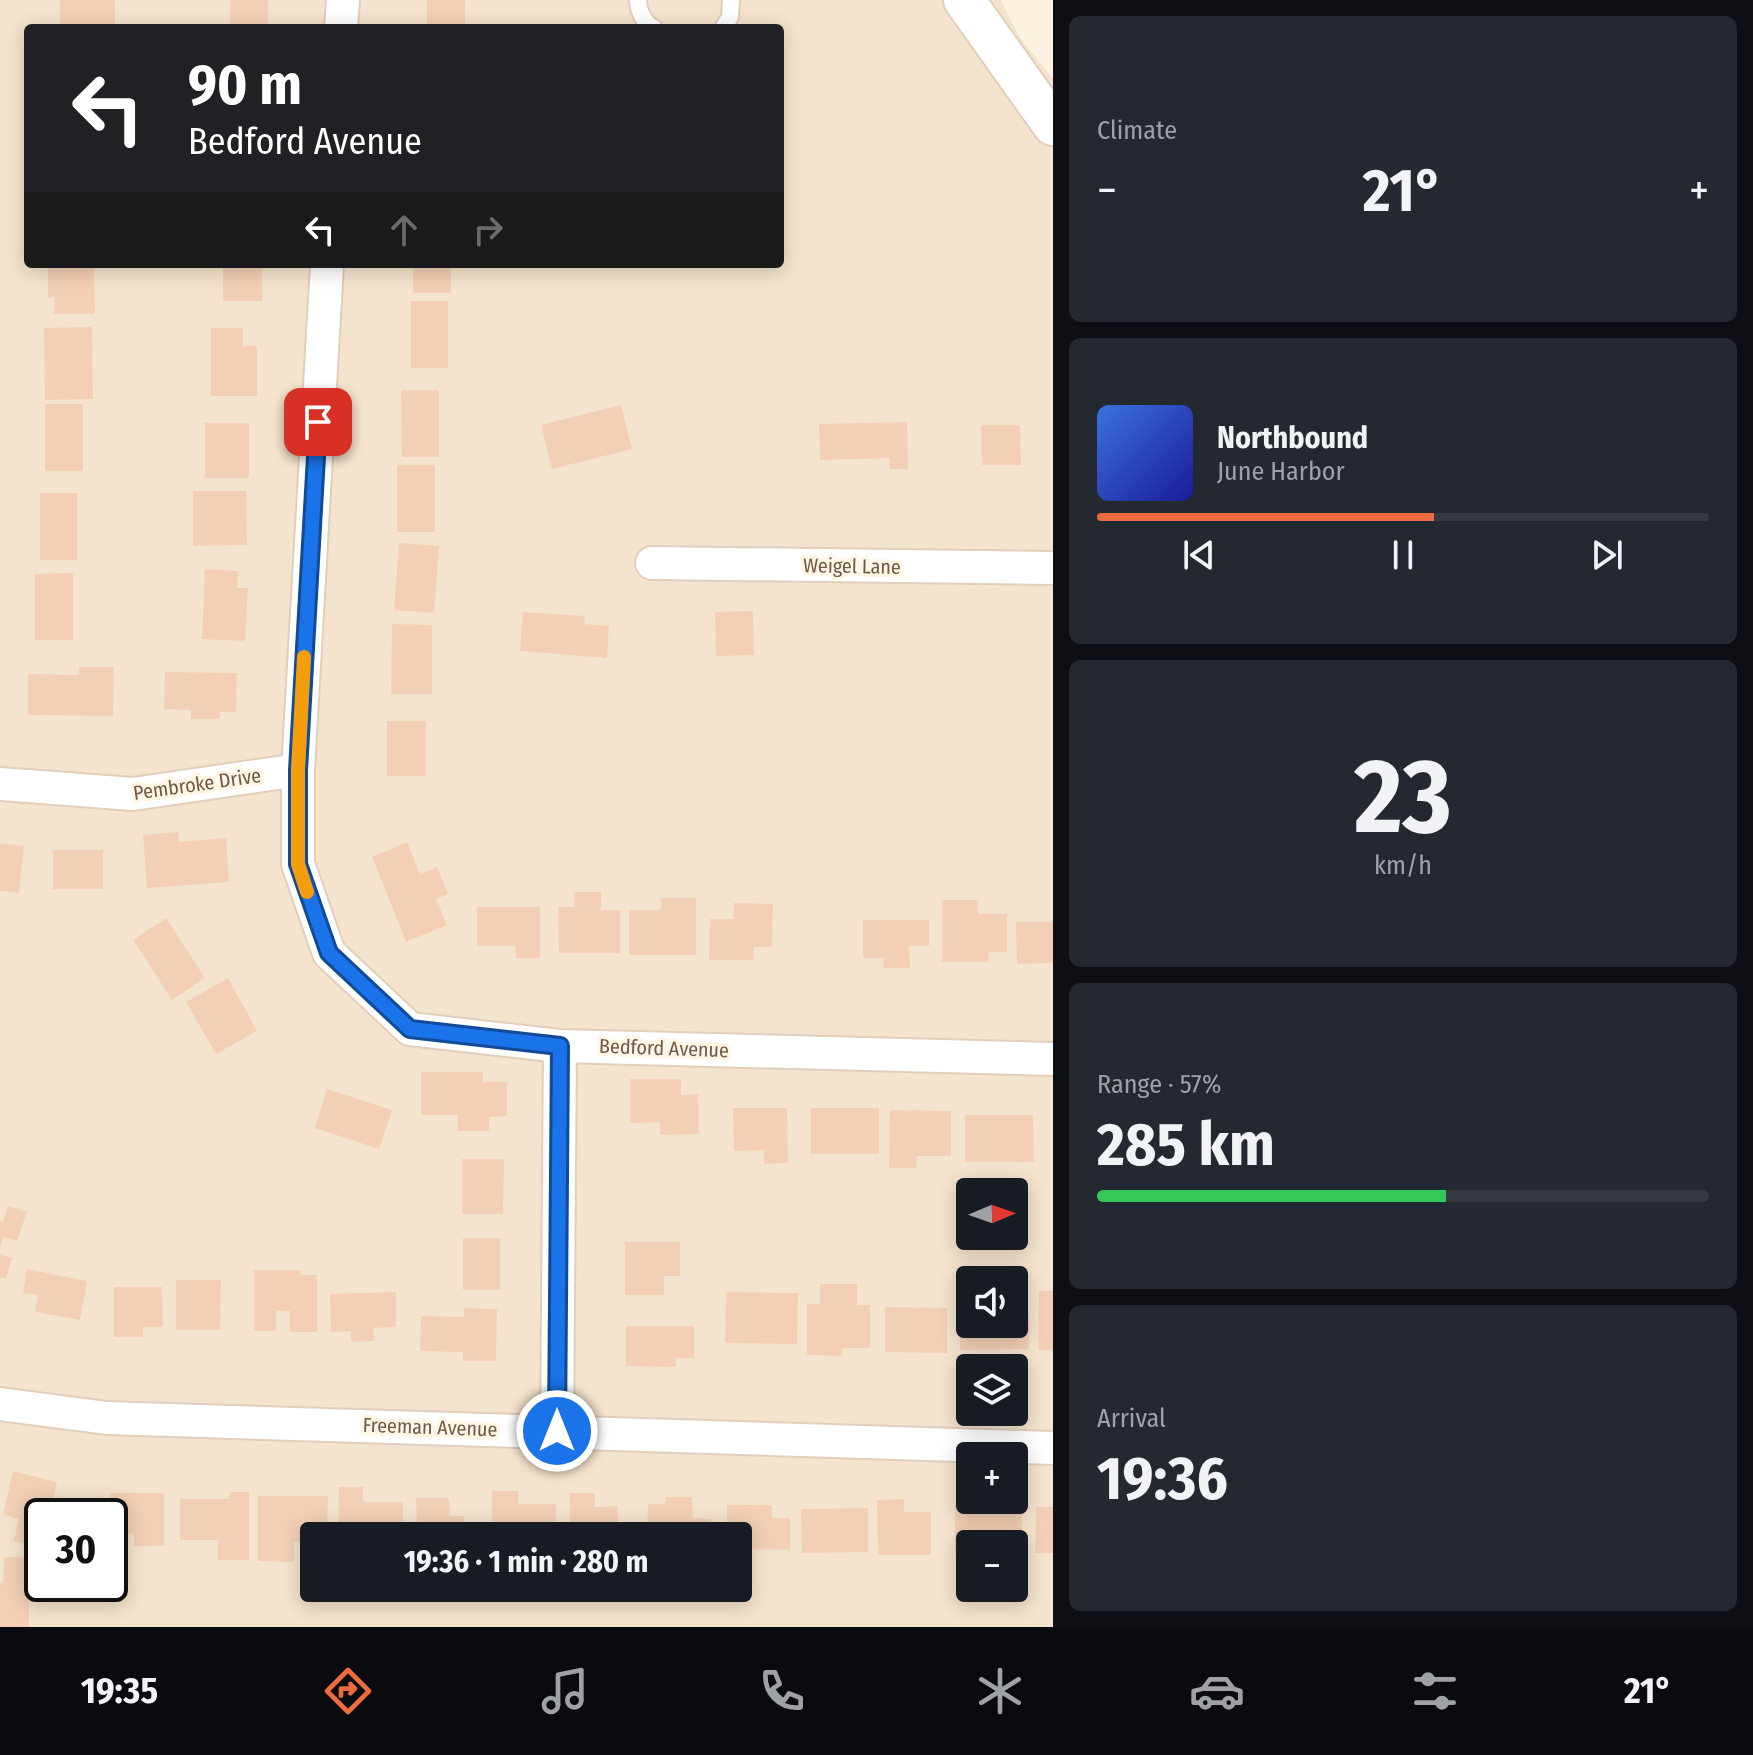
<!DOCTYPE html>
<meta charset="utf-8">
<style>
body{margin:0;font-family:"Fira Sans Condensed",sans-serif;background:#242831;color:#f1f3f6;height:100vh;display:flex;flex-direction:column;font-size:30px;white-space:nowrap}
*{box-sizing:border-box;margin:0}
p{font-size:26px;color:#9ea1a6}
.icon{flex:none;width:44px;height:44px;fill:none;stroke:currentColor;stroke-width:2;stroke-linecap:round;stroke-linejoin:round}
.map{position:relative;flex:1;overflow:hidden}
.sheet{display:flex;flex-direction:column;gap:16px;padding:16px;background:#0d0f14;width:700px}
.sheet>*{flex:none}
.hud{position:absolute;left:24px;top:24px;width:760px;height:244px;border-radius:8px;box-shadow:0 4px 20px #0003;background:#202124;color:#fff;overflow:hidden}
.needle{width:52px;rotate:88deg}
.fabs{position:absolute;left:956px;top:1178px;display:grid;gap:16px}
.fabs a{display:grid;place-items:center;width:72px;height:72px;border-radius:8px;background:#171b24;box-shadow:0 4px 20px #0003;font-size:40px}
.speed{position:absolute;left:24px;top:1498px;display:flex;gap:16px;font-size:40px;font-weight:700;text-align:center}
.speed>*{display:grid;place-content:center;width:104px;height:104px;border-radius:50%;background:#171b24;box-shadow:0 4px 20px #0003;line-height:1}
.speed .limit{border:4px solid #111;border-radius:12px;background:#fff;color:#111}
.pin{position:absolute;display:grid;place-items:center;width:68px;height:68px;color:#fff;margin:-34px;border-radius:16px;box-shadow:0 4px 12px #0006}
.me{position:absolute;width:88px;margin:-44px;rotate:0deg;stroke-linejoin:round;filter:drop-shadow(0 0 6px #0008)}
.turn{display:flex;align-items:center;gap:28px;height:168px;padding:0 32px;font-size:36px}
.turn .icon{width:104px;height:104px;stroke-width:2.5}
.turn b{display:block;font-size:56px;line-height:68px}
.lanes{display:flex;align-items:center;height:76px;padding:0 32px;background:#0003;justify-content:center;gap:40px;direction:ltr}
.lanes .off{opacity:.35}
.big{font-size:60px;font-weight:700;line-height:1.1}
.sheet .widget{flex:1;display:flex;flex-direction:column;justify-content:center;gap:12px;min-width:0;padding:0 28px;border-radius:12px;background:#242831}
.sheet .dial{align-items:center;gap:0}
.dial b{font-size:104px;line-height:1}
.song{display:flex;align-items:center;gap:24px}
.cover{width:96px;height:96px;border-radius:12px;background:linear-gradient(135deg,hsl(220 70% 55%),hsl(240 70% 35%))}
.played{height:8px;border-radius:4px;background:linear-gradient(90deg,#ec6c3f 55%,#363941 55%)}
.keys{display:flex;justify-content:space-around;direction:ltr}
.heat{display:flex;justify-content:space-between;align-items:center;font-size:44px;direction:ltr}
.charge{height:12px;border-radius:6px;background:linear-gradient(90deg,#34c759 57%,#363941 0)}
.trip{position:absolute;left:300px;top:1522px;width:452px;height:80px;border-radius:8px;background:#171b24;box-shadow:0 4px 20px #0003;font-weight:700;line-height:80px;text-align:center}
.tab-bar{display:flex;height:128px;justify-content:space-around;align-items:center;background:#090b0e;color:#9ea1a6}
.tab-bar .icon{width:56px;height:56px}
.tab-bar .on{color:#ec6c3f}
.tab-bar b{font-size:36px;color:#f1f3f6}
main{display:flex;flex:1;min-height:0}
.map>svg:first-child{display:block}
.residential{fill:#f5e4cd;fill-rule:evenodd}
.building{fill:#f3d0b5}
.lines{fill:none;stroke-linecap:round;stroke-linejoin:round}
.service-casing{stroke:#e1cebb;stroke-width:20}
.minor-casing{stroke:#e1cebb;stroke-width:36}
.tertiary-casing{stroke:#e1cebb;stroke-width:44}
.service{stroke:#fff;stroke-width:16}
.minor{stroke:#fff;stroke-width:32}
.tertiary{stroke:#fff;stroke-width:40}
.route-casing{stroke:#114b97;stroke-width:20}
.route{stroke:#1a73e8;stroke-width:14}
.slow{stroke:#f59e0b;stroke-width:14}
.labels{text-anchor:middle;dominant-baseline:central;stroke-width:7;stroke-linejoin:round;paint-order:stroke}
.street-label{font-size:20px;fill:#735846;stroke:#fff6e5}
</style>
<main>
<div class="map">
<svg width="1053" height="1627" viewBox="0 0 1053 1627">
<rect width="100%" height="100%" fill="#fdf2df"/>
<path class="residential" d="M0,0H1001L1018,35L1053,79V1627H0ZM28,28H780V264H28ZM970,1192H1014V1236H970ZM970,1280H1014V1324H970ZM970,1368H1014V1412H970ZM970,1456H1014V1500H970ZM42,1516H110V1584H42ZM314,1536H738V1588H314ZM970,1544H1014V1588H970Z"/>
<path class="building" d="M60,0H115V28H60Z
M230,0H268V28H230Z
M427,0H465V28H427Z
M48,264H94L95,314H54V297L48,298Z
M223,264H262V301H223Z
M413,264H451V293H413Z
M411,301H448V368H411Z
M92,327L93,399L45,400L44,328Z
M211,328H243V346H257V396H211Z
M401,390H439V457H402Z
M45,404H83V471H45Z
M621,405L632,449L552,469L541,425Z
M907,422L908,469H890V458L820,460L819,424Z
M205,423H249V478H205Z
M981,425H1020L1021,465H982Z
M397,465H435V532H397Z
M193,491H246L247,545L193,546Z
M40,493H77V560H40Z
M399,543L439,546L434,613L394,610Z
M205,569L238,571L237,588H248L245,641L202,639Z
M73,573V640H35V574Z
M753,611L754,655L716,656L715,612Z
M523,612L585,616L584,624L609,626L607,658L520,651Z
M392,624L432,625V694H391Z
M79,667H114L113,716L28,715V674L79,675Z
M165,672L237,673L236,712H220V719H191V710L164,709Z
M387,721H426V776H387Z
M178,832L179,842L226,838L229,882L147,888L143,835Z
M407,842L420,874L437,867L448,894L436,899L447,925L406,942L372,857Z
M0,843L24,846L19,893L0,891Z
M53,850H103V889H53Z
M574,892H601V910H620V953H559L558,907H574Z
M661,898H696V955H629V910H661Z
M942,900H978V914H1007V952H989L988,962H942Z
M734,903L773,904L772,947H754V960H709L710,919H733Z
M477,907H540V958H516L515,946H477Z
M166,918L205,978L172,1000L133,940Z
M863,920H929V946H909L910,968H883L884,958H863Z
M1016,922H1053V963L1017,964Z
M228,978L257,1031L216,1054L186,1002Z
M421,1072H483V1082H507V1116L489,1117V1131H458V1115H421Z
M630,1079H681V1095L698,1094L699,1134L660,1135V1122L630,1123Z
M327,1089L392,1110L379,1149L315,1128Z
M733,1108H787L788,1163L764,1164V1150L734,1151Z
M811,1108H879V1154H811Z
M890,1110L951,1111V1156H917L916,1168H889Z
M965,1115H1033L1034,1162H965Z
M462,1159H504L503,1214H462Z
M8,1206L27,1212L17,1241L4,1237L0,1248V1221L3,1222Z
M463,1238H500V1290H463Z
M625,1242H680V1276H664V1295H625Z
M0,1254L12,1258L6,1279L0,1277Z
M27,1269L87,1281L80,1320L35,1312L38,1295L23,1293Z
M254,1270H300V1275H317V1332H290V1311H276V1331H254Z
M176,1280H221L220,1330H176Z
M820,1284H857V1305H870V1348H842V1356L807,1355V1304H820Z
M114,1287H162L163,1327H143V1337H114Z
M1039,1291H1053V1350H1038Z
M396,1292V1327L373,1328L374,1341L351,1342V1331L331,1332L330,1294Z
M726,1292L798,1293L797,1344L725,1343Z
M960,1305H970V1324H1014V1315H1029V1349L960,1350Z
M885,1307L947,1308V1353L885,1352Z
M464,1308L497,1309L496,1361H463V1352L420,1351L421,1316L464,1317Z
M626,1326H694V1358H676V1367L626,1366Z
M13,1471L57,1482L49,1516H42L41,1547L14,1541L19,1519L3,1515Z
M339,1487H363V1502H403V1536H338Z
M492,1491H518V1504H556V1536H492Z
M230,1492H249V1560H218V1540H180V1499H229Z
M110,1493H164V1546H134V1534H110Z
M570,1493H595V1507L618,1506V1536H570Z
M258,1496H328L327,1536H314V1541L294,1542V1562L258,1561Z
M666,1497H692L693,1518L711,1519V1536H647L648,1504H665Z
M416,1498H449L450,1516H464L465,1536H417Z
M904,1499V1512H931V1555H878L877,1500Z
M727,1505H772V1518H790V1550L738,1549V1536H727Z
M955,1505H984V1512H1022L1021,1554H1014V1544H970V1554H955Z
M1036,1507H1053V1553H1035Z
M868,1508V1552L802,1553L801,1509Z
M4,1557L42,1558V1584H46L45,1599H29V1627H0V1583H3Z"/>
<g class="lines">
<g class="service-casing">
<path id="service" d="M638,0C638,10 644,24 654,28
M723,28L730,17L731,0"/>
</g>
<g class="minor-casing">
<path id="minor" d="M341,28L343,0
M327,264L298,770V864L329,953L410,1029L560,1046L1053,1059
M652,563L1053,568
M0,784L133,794L298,770
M0,1404L107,1418L1053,1448
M557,1431L560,1046"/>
</g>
<g class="tertiary-casing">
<path id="tertiary" d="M964,0L1053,125"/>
</g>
<use href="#service" class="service"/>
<use href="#minor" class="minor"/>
<use href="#tertiary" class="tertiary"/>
</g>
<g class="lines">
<g class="route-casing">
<path id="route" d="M318,422L298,770V864L329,953L410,1029L560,1046L557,1431"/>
</g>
<use href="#route" class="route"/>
<path class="slow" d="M304,657L298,770V864L307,892"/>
</g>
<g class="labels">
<g class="street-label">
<text transform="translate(852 566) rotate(1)">Weigel Lane</text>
<text transform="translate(197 784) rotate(-8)">Pembroke Drive</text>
<text transform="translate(664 1048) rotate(2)">Bedford Avenue</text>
<text transform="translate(430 1427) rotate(2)">Freeman Avenue</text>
</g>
</g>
</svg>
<div class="fabs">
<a><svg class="needle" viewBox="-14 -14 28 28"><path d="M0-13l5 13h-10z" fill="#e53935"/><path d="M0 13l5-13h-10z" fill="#9ea1a6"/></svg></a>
<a><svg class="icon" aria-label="sound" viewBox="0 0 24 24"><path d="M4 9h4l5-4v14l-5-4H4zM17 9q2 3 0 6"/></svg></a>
<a><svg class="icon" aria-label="layers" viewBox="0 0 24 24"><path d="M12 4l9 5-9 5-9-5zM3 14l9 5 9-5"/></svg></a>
<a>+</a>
<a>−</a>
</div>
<div class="speed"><div class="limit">30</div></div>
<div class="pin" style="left:318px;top:422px;background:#d93025"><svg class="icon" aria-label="arrive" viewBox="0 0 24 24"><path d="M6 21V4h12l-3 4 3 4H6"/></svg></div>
<svg class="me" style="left:557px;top:1431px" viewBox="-20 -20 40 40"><circle r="17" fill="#1a73e8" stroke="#fff" stroke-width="3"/><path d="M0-11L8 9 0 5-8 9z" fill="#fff"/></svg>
<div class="trip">19:36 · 1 min · 280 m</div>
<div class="hud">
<div class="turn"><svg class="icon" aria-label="left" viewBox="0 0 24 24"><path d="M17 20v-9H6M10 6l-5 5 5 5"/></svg><div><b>90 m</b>Bedford Avenue</div></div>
<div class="lanes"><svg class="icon" aria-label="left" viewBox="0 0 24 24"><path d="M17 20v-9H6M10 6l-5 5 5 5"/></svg><svg class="icon off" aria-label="ahead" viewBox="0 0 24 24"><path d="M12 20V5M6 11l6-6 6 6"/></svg><svg class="icon off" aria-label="right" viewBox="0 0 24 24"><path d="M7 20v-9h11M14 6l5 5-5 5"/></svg></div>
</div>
</div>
<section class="sheet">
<div class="widget"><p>Climate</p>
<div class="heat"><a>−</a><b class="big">21°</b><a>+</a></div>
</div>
<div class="widget">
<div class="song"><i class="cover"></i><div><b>Northbound</b><p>June Harbor</p></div></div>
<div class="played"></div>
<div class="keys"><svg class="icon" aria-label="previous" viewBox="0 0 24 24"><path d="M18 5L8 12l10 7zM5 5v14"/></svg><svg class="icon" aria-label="pause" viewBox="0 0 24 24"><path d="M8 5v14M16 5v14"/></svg><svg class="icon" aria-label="next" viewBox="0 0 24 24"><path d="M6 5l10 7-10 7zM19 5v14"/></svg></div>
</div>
<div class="widget dial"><b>23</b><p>km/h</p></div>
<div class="widget"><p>Range · 57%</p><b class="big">285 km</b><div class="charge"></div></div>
<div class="widget"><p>Arrival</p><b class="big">19:36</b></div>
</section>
</main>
<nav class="tab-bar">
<b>19:35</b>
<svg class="icon on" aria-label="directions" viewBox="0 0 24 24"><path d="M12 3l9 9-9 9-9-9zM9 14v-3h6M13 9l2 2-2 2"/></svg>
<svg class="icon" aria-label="music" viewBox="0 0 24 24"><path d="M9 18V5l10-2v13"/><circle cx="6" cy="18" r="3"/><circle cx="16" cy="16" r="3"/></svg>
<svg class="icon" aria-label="phone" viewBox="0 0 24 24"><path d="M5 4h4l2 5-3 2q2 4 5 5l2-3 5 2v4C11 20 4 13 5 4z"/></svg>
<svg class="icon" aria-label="climate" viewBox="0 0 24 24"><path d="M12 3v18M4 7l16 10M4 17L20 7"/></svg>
<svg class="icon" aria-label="car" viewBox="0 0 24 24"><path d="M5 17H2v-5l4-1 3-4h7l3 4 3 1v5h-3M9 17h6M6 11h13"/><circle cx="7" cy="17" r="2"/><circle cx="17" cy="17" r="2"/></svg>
<svg class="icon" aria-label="filters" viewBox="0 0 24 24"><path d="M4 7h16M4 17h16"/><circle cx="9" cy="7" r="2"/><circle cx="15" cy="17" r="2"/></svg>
<b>21°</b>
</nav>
